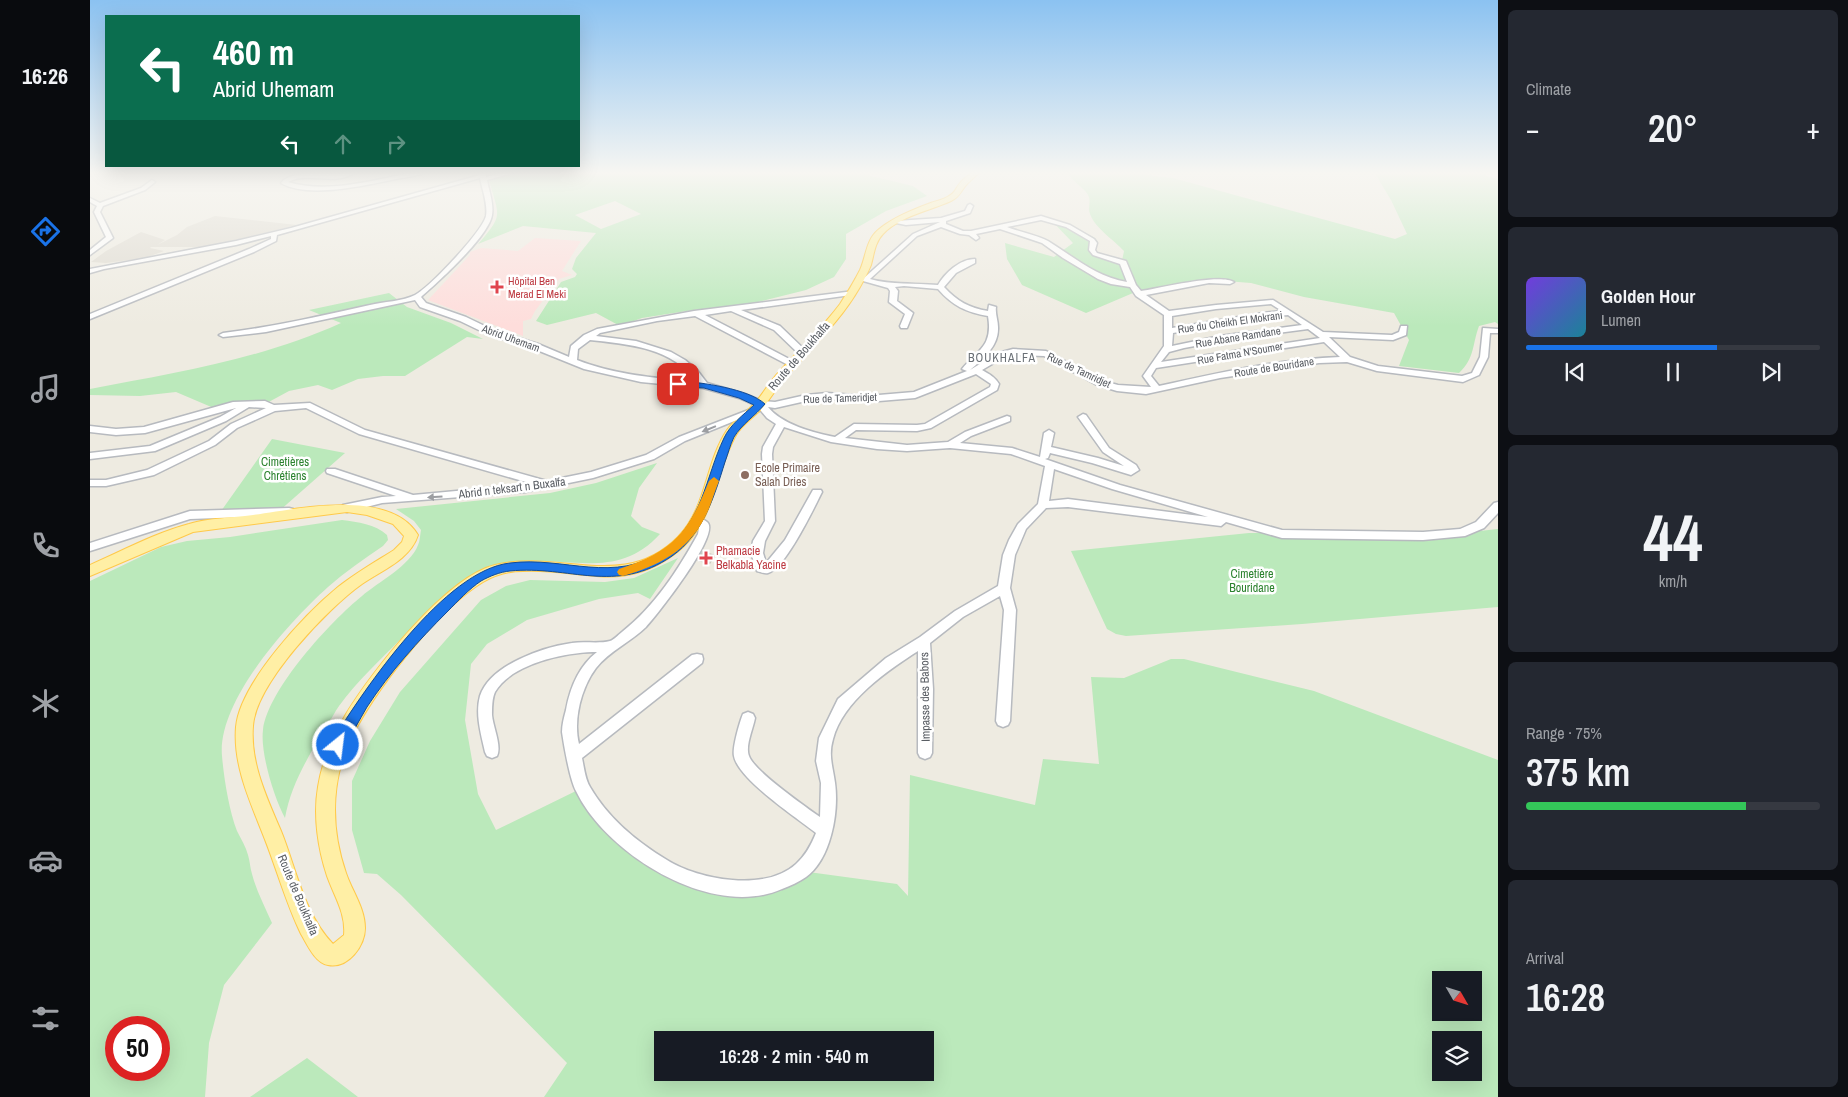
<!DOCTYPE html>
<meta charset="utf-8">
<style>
body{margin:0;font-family:"Archivo Narrow",sans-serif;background:#242831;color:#f1f3f6;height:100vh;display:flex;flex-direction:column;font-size:19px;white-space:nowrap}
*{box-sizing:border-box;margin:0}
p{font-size:16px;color:#9ea1a6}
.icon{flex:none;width:28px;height:28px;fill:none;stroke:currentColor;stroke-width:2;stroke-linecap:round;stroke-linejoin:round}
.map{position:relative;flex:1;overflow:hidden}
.details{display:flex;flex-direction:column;gap:10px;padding:10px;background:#0d0f14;width:350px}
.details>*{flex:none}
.guide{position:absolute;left:15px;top:15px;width:475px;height:152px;border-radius:0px;box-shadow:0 5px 20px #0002;background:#0b6e4f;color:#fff;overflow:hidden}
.needle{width:32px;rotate:129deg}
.controls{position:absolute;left:1342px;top:971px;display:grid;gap:10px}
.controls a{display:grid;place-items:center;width:50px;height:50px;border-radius:0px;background:#171b24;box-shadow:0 5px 20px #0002;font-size:25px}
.speed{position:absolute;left:15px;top:1016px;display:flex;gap:10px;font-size:25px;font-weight:700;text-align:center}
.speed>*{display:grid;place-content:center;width:65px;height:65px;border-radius:50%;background:#171b24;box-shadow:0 5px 20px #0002;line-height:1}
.speed .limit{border:8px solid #d22;background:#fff;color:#111}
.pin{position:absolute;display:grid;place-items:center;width:42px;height:42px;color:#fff;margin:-21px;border-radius:10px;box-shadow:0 2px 8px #0006}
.me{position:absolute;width:55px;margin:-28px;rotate:29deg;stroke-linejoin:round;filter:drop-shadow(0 0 4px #0008)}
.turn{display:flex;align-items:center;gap:18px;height:105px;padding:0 25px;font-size:22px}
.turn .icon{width:65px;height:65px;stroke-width:2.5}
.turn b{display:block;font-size:35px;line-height:42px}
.lanes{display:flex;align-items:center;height:48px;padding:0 25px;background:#0003;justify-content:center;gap:25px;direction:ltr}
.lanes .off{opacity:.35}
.big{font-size:38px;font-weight:600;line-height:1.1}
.details .tile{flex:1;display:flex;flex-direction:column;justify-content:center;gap:8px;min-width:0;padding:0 18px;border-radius:8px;background:#242831}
.details .dial{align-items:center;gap:0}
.dial b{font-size:65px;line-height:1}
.song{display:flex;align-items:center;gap:15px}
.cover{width:60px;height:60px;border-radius:8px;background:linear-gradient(135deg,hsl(260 70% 55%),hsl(190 70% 35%))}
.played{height:5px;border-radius:2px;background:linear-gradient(90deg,#1a73e8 65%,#363941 65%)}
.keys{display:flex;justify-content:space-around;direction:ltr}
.heat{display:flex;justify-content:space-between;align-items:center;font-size:28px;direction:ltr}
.charge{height:8px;border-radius:4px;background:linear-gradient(90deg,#34c759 75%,#363941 0)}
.trip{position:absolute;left:564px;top:1031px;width:280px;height:50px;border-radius:0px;background:#171b24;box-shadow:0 5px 20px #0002;font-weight:600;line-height:50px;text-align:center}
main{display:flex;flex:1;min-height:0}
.menu{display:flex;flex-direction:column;width:90px;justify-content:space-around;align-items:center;background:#090b0e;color:#9ea1a6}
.menu .icon{width:35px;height:35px}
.menu .active{color:#1a73e8}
.menu b{font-size:22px;color:#f1f3f6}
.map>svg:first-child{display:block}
.education{fill:#dedad0}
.medical{fill:#fedddb}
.green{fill:#bbe9bb;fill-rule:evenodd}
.building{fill:#c9c6be}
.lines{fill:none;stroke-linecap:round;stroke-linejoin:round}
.minor-casing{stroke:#b7babf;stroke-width:3}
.major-casing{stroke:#ffc949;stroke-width:2}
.minor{fill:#fff;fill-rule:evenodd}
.major{fill:#ffefa5;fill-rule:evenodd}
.oneway{fill:#9c9ea2}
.route{fill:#1a73e8;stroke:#114b97}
.slow{fill:#f59e0b}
.health-dot{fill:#e0444e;stroke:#fff;stroke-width:2}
.education-dot{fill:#8d6e63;stroke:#fff;stroke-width:2}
.labels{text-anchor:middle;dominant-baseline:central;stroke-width:5;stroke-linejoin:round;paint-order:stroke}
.far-health-label{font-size:11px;fill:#be3a42;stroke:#fff;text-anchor:start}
.far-street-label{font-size:11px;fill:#5a5e64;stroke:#fff}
.street-label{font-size:12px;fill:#5a5e64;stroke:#fff}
.far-quarter-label{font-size:12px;letter-spacing:1px;fill:#6a7076;stroke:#fff}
.park-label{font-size:12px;fill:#2b822e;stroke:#fff}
.education-label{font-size:12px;fill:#785e54;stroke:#fff;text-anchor:start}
.health-label{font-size:12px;fill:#be3a42;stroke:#fff;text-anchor:start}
</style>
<main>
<nav class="menu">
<b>16:26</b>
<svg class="icon active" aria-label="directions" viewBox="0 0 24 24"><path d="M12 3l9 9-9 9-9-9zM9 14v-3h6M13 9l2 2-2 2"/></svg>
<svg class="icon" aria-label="music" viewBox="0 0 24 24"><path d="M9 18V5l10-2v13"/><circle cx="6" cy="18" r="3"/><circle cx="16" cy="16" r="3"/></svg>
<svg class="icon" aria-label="phone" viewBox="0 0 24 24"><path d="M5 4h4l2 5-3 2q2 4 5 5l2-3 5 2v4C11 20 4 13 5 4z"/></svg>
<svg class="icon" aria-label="climate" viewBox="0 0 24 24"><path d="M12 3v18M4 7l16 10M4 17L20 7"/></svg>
<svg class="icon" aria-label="car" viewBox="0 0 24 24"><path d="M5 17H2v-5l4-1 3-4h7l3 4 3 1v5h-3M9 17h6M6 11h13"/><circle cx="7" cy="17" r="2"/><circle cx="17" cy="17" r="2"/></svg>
<svg class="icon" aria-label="filters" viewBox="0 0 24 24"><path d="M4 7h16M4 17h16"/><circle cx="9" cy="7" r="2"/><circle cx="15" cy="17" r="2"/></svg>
</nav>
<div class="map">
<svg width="1408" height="1097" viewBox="0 0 1408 1097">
<rect width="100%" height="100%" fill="#eeebe1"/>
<path class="education" d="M125,216L207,225L116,247H61L60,248L74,251L55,258L16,263L1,262L16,251L51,232L75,240L67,245L87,235L97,227Z"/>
<path class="medical" d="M445,238L491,241L472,271L482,275L469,279L445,311L441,319L433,321V336L338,300L380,255V252L391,248L428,251Z"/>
<path class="green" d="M428,172H484L496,175L511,172H783L777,175L823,186L837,196L796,211L756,234V259L744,277L716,290L660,304L603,310L552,318L530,326L506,313L457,325L446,321L471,282L485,277L487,274L482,269L486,258L506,233L433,226L388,244C414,214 409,217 399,180L403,178ZM525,201L551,214L511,229L485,215Z
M977,172H1029L1083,178L1305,239L1317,234L1301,200L1284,172H1382L1408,179V324L1405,322L1389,326C1382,345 1385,358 1369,373L1309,366L1319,340L1304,313L1214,297L1161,283L1123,280L1043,293L996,313L932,285L917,259L915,243L964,257L983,243L960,219L978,224L1005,238L1008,242L1005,249L1008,254L1032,261L1034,251C1024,240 1005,228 1000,214C997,206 1003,200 996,192C990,185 982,181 977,172Z
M299,293L317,307L361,323L393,339L377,337L315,376H293L268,379L242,390L228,385L199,391L175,404L126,409L86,392L50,396L0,395V389C85,373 172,359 251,323L219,310Z
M182,439L255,453L188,512L129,514Z
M567,463L549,488L541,516L552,527L570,534C524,585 468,551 413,564C395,568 376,577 362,589C345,604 330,621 313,637C291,659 267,681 249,706C245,711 243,717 239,722C221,752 201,783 195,818C184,798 170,752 173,730C178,689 241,621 272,596C288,582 320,566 328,545C330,541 330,535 331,530L324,521L306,509L460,493L506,483Z
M252,520C268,522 285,524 297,535L298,540L293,546C274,559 255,572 238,587C199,622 127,701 132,756C134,779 139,810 147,831C151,839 156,847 158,855C160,861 160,868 162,874C166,890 175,907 182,923L134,985L119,1043L115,1097H0V581L71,547L97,541L140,537ZM26,1028H69V1070H26Z
M1408,529V607L1212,624L1036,636L1026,634L1017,629L981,551L1159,533H1371Z
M588,558L560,599L548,593L509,599L437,620L397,644L381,664L375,720L388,794L406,830L492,788L572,866L639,888L711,871L807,884L818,896L820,775L945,805L953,759L1009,764L1001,677L1034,678L1081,659H1094L1224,691L1408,760V1097H454L477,1063L311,895L287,874L274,873L262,830V781L280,741L310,692L391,600L416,586L440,580L515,582L544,578ZM1351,980H1384V1012H1351ZM572,1040H835V1072H572ZM1351,1040H1384V1072H1351Z
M217,1058L268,1097H160Z"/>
<path class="building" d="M612,551L626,555L620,564L607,561Z"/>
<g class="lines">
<g class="minor-casing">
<path id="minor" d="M257,172H265C246,187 218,171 198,182C237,194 285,180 324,172H337C328,176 316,177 306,179C277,185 218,199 191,183C200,170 235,175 250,174Z
M389,172H395L396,177L415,172H426L397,180C399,191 404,204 402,215C399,236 348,282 331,297L336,303L376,317L403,330L448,344L479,357L481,346L494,335L507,329L604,311L764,291V295H761L651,310L690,326L715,350L716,352L712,355L709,354L684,330L641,311L615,315L705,362V366L702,367L605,316L567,321L510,333L506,336L546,341L581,352L595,360L607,370L617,383L655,394L672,401L685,402L716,395L737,393L777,396L824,392L877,371L872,369C889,349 903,346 898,316C876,312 863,306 848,289L814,286L805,287L808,291L807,301L823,313L817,328H811L810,326L815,314L799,302L800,291L798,288L766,279L770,277L774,278L823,234L850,222L816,225L806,223V221L851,218L875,211L878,205L880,204L883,206L880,213L856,221V224L873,231H881L951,216L980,225L1004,239L1007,243L1005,250L1007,253L1036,261L1046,285L1051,291C1070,288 1130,273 1144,282L1140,284L1119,283L1056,295L1079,311L1126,305L1183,300L1233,332L1302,335L1309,332L1311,326H1317L1316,335L1303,340L1239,337L1260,357L1288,366L1372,376L1382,373L1390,357L1393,328L1408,329V333H1400L1398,357L1389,375L1373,382L1287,371L1257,362L1229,363L1130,378L1056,394L1027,391L1007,385L954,356L923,355L914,357L892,370C899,374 905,377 909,384L907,390L841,428L827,431L766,430L755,438L817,445L858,442L875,432L917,416L920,417V421L881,436L870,443L922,448L950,457L954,433L959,430L964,433L961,447L1008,458L1034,466L1013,452L988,417L993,414L996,415L1019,448L1046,465L1049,470L1041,475L1002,463L960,453L958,458L955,459L1030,485L1192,530L1333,532L1370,529L1386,522L1404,503L1408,502V513L1394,528L1375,536L1333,540L1192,538L1136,522L1131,526L978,507L956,508L936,529L925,555L920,588L926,610L920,721L918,725L913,727L908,725L906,721L914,610L910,596L873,617L840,643L843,689L842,753L840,757L835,759L830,757L828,753V651C797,671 753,701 743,739C738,756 743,767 745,783C749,812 741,859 716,877C709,882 700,886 692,889C622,920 516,854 486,791C480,780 474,746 472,732C472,725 474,717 476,710C480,688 489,666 507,652C477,652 422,663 405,692C402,698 402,708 402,715C403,727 412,746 407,756L402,758L397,756L395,752C391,734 385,714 390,696C400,665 453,647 482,643C494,641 509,644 520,641C524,640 528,635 532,632C565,606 588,570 608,534L609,528L602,521L603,518C609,517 613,519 617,522C632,533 567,615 556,627C541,642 519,651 506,668C491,688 483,720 489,744L602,655L607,654L612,655L613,659L612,663L492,758C494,767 495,779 500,787C518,818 547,842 577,860C609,880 675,892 706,864C716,855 721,845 726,833C707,818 648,779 644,756C642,748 650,721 653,714L658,712L663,714L665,718C663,729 655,746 659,756C664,771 716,807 730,817L731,783L726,761L729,738L748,699L796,658L830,637L865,611L908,586L913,555L919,540L928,524L948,504L955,466L921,454L860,448L817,451L787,449L741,442L694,427L683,447L682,454L685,521L675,541L673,553L676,563L695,540L723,490H731L732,492C724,508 695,569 678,573C675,574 670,572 667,571L661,553L663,541L675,521L672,454L673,447L686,424L677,418L667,406L649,398L613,388L551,382L494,369L442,348L397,334L370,321L330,307L325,300L176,332L133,337L129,335L133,333C183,327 231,316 280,305C292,302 314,301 325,295C340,287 392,232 396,216C398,204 392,189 390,178L187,235L186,241L164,252L0,319V314L159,249L181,239V236L146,245L14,269L0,273V269L146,241L201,228L390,175ZM951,220L976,227L1000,241L999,250L1003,255L1030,264L1037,282C1006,277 984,257 958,241C946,235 930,232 917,227ZM851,227L870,234L879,235L886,240L889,238L886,234L910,229L952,243L973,258L1008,279L1021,284L1040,287L1046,296L1074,315V346L1053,376L1061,387L1028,385L1013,381L956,351L923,349L908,353L880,370C893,359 909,346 908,327C908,320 905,314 906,307L899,305L898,311C879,308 867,301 854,287L866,273L885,263V259C870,259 855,273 848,285C825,283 801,285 780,279L827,236ZM1181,304L1192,311L1173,313L1082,328V316L1126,309ZM1198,315L1212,325L1130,336L1082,346L1083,333L1173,317ZM1218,329L1230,338L1071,362L1079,352L1094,348L1148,338ZM500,340C539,344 583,348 607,382C567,378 525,375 487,360L488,349ZM1234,342L1250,357C1189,359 1128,373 1069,386L1061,376L1066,368ZM886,374L901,384L900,387L835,424L827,425L764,424L745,437C724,433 691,424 678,407L685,408L716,401L737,399L777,402L825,398ZM964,469L1022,489L1118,517L978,499L959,501Z
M62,180L65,182L55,190L13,206L10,212L23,238L0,255V250L16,237L4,212L7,206L0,202V198L10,203L51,188Z
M175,401L184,405L220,403L275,430L457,481L501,472L556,455L589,437L661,409H667L669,411L595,441L564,459L503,478L435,492L292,503L257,512L253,511L252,508L253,505L292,497L306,496L237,473L236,471L237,469H245L323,495L443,484L269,434L216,408L185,411L147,428L125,445L64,475L16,486H0V480H16L57,470L119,441L141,424L176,408L159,407L136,421L65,451L0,459V453L60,446L130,417L146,408L55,433L26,435L0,432V426L26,429L54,427L143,402Z
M199,508L203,509L204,512L203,515L100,519L0,551V543L100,511Z"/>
</g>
<g class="major-casing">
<path id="major" d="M883,172H890C886,176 882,179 878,183C871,190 870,197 861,201C839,211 810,216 793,234C785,242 784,254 781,265C778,272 774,280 770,287C750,322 721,348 695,378C688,386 682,396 675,405C666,416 653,423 646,435C624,474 625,524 586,553C532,594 492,568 433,571C418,571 405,575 393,582C350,608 291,683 267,727C241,772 239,824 256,873C262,891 275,908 275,928C275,946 258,969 238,965C225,963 217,944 211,934C195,901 186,866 172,832C159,799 143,764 146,727C150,683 215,614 248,587C266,573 285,562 304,550L312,542L314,536L303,524L277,515L257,512L103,532L0,576V565C32,551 65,533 99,524C119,518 142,518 163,515C208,509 300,488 328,535C320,560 292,570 272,584C238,608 166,683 163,726C160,763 177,798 191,831C206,868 214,914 243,944L254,935C256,913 244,896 237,876C228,849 223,816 228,787C232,761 243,736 256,714C282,671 356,577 405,565C470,549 534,592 588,537C617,507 615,463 637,430C644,420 654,415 662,406C672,396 679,382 690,371C710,349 732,328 750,304C757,293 764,282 770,270C776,257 776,240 788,230C802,218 822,210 838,204C845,201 853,200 859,196C865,193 866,188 870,183C873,179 878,176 883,172Z"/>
</g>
<use href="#minor" class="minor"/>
<use href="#major" class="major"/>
</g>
<defs><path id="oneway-solid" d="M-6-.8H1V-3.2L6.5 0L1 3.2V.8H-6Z" transform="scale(1.25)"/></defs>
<g class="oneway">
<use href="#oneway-solid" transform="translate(619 429) rotate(158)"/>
<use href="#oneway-solid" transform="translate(345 497) rotate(176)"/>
</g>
<linearGradient id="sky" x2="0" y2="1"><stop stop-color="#8bc2f1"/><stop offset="0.53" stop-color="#f7f6f2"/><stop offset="1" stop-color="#f7f6f2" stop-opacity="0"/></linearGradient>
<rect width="1408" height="326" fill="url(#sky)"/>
<path class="route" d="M588,381C611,382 659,389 675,404C665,416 652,424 644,437C640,445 638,454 635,462C624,497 613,534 582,556C526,595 479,565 420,571C410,572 400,576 391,581C379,589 368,601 358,611C328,641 300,672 277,707C269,721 261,735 253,750L248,751L242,750L240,745L242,741C275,688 355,570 420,563C474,556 525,585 574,550C613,522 615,478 634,438C640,425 653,415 664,405L649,398L614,388L585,386L584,384Z"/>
<path class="slow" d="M624,477L629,481C624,492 621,506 615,517C598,551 568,566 533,576L529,575L527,572L529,569C584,551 598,533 619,481Z"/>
<g class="health-dot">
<path d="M404.5 279.5h5v5h5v5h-5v5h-5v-5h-5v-5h5z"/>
<path d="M613.5 550.5h5v5h5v5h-5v5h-5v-5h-5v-5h5z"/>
</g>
<circle class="education-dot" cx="655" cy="475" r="5"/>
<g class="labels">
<g class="far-health-label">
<text x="418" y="281">Hôpital Ben<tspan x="418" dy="13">Merad El Meki</tspan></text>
</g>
<g class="far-street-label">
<text transform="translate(1140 322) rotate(-8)">Rue du Cheikh El Mokrani</text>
<text transform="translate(1148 337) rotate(-9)">Rue Abane Ramdane</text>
<text transform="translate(421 338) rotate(20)">Abrid Uhemam</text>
<text transform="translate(1150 353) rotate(-10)">Rue Fatma N'Soumer</text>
<text transform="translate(1184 367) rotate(-9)">Route de Bouridane</text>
<text transform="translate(989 370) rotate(25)">Rue de Tamridjet</text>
<text transform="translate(750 398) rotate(-2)">Rue de Tameridjet</text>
</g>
<g class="street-label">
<text transform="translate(709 356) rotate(-49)">Route de Boukhalfa</text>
<text transform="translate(422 488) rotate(-7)">Abrid n teksart n Buxalfa</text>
<text transform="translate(835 697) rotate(-91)">Impasse des Babors</text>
<text transform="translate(208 895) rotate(67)">Route de Boukhalfa</text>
</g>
<g class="far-quarter-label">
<text x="912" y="358">BOUKHALFA</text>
</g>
<g class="park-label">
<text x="195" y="462">Cimetières<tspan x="195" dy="14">Chrétiens</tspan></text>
<text x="1162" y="574">Cimetière<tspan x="1162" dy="14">Bouridane</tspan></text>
</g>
<g class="education-label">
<text x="665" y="468">Ecole Primaire<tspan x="665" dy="14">Salah Dries</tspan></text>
</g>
<g class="health-label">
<text x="626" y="551">Phamacie<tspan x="626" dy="14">Belkabla Yacine</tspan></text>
</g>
</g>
</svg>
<div class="controls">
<a><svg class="needle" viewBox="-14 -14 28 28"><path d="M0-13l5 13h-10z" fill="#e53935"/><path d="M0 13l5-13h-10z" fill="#9ea1a6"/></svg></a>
<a><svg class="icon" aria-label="layers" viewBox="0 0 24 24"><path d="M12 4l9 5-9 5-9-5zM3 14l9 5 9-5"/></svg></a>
</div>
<div class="speed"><div class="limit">50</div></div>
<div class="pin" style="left:588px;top:384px;background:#d93025"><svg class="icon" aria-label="arrive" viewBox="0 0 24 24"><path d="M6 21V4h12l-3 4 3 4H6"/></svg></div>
<svg class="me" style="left:248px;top:745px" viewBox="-20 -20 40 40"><circle r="17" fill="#1a73e8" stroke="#fff" stroke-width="3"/><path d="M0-11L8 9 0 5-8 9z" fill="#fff"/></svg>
<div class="trip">16:28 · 2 min · 540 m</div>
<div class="guide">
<div class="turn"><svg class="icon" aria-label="left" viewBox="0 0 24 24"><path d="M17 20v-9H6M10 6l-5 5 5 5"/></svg><div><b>460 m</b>Abrid Uhemam</div></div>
<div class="lanes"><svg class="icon" aria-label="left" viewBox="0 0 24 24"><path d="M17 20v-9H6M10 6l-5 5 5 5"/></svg><svg class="icon off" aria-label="ahead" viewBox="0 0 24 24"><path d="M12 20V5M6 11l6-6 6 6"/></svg><svg class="icon off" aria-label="right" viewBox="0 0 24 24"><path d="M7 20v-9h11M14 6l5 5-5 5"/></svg></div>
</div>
</div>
<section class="details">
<div class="tile"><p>Climate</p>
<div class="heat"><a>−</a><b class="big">20°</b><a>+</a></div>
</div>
<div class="tile">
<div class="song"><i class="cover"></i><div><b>Golden Hour</b><p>Lumen</p></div></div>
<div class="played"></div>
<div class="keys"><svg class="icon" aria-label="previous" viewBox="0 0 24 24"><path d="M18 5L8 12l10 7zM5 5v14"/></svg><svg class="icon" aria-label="pause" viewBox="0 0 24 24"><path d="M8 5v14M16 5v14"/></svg><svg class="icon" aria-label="next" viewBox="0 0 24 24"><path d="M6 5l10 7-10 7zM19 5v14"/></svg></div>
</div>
<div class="tile dial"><b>44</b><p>km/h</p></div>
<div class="tile"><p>Range · 75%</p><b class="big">375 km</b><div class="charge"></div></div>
<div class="tile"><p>Arrival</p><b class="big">16:28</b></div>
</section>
</main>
